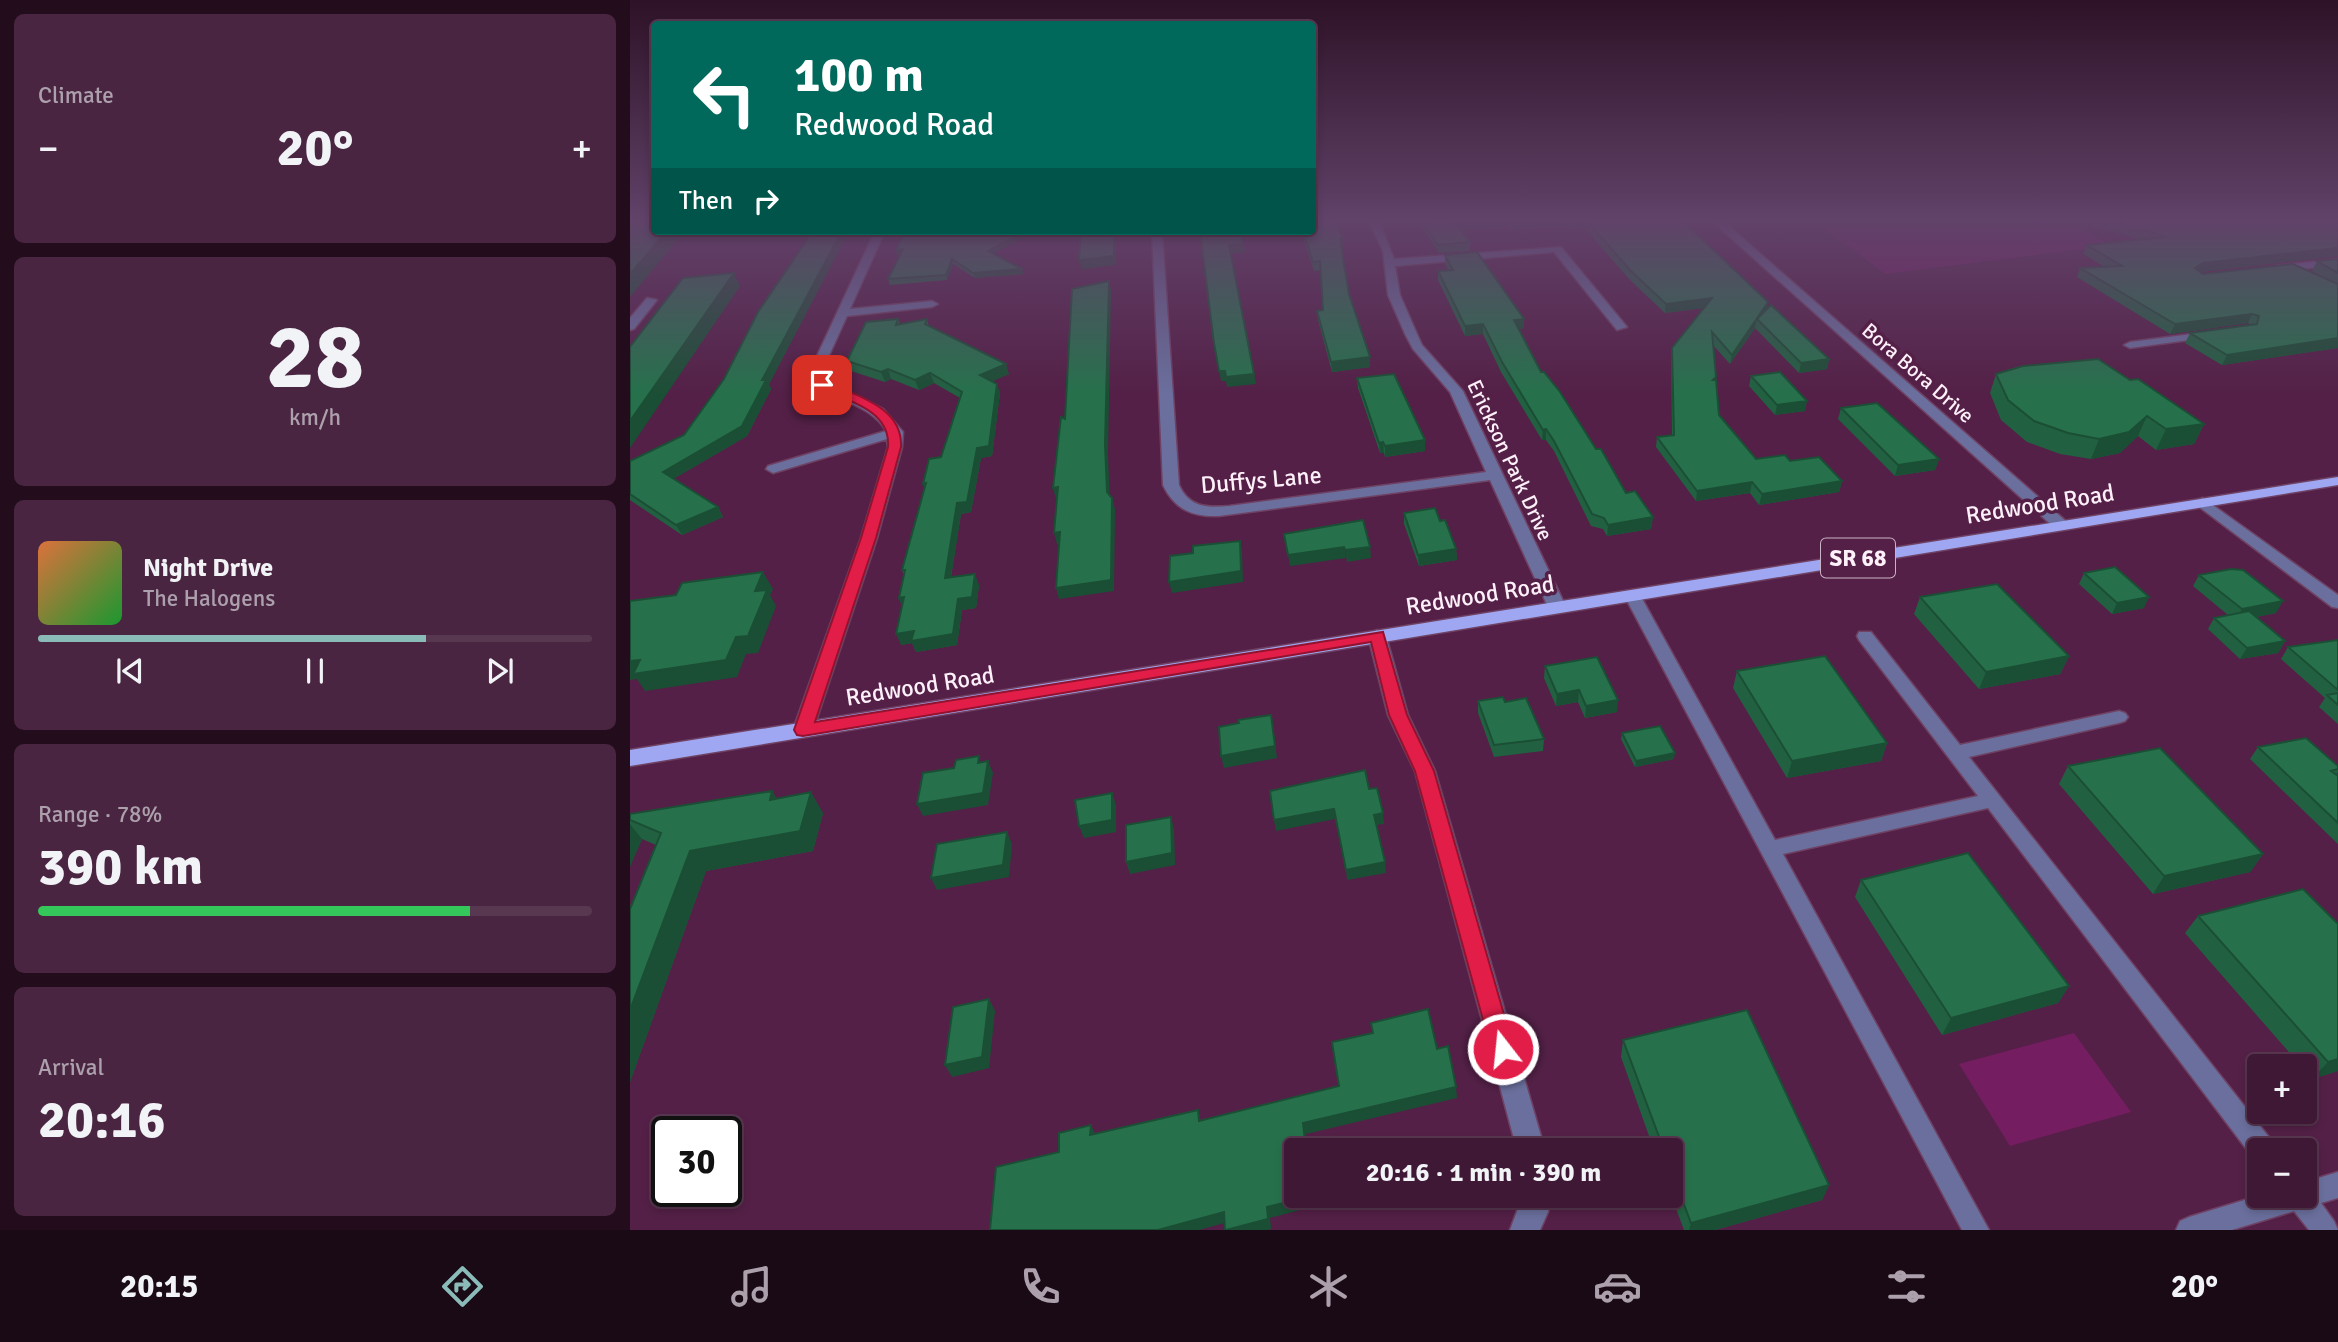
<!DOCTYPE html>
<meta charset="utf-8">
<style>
body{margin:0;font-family:Signika,sans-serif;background:#4a2541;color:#f1f3f6;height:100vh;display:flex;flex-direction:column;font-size:26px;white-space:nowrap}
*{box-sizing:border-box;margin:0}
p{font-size:23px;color:#ada0ad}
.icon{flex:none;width:38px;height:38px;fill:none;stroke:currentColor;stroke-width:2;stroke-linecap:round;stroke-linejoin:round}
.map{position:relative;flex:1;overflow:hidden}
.drawer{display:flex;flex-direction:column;gap:14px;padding:14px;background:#230d1d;width:630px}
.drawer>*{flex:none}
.guide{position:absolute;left:21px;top:21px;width:665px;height:214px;border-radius:7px;box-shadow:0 4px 10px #0003,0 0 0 2px #583750;background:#00695c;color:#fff;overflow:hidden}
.fabs{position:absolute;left:1617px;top:1054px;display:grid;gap:14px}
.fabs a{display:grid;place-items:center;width:70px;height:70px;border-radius:7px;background:#3f1835;box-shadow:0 4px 10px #0003,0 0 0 2px #583750;font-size:35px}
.speed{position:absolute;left:21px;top:1116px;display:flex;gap:14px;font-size:35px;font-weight:700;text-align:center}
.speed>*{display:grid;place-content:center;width:91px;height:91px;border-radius:50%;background:#3f1835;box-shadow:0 4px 10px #0003,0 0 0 2px #583750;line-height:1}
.speed .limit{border:4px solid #111;border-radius:10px;background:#fff;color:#111}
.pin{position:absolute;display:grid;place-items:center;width:60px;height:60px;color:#fff;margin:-30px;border-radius:14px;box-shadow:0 4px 10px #0006}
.me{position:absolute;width:77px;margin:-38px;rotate:344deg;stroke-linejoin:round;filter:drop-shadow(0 0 5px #0008)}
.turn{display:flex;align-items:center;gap:24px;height:147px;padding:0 28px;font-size:32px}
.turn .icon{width:91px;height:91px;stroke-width:2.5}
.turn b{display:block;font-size:49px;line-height:60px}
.then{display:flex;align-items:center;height:66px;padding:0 28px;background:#0003;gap:14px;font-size:26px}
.big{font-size:52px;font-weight:700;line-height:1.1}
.drawer .card{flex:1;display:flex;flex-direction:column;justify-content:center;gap:10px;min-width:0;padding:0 24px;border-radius:10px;background:#4a2541}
.drawer .dial{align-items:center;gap:0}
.dial b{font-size:91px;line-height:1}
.song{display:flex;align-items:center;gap:21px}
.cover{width:84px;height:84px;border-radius:10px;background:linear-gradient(135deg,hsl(20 70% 55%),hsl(130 70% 35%))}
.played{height:7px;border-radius:4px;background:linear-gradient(90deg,#8bbbb9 70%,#583750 70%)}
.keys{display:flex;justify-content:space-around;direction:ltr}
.heat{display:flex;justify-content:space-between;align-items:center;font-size:38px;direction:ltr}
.charge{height:10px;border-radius:5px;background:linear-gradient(90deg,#34c759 78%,#583750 0)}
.trip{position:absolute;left:654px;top:1138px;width:399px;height:70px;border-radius:7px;background:#3f1835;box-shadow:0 4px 10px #0003,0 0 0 2px #583750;font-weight:700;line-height:70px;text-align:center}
.menu{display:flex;height:112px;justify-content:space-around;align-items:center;background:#190a15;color:#ada0ad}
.menu .icon{width:49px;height:49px}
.menu .active{color:#8bbbb9}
.menu b{font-size:32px;color:#f1f3f6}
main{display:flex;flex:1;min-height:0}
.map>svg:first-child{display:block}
.green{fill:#751d61}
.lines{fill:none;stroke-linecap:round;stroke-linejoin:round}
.lane-casing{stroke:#6f4163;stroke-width:3}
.street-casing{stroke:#6f4163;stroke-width:3}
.primary-casing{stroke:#6f4163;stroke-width:3}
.lane{fill:#6a6f9d;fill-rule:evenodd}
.street{fill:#6a6f9d;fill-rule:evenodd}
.primary{fill:#9fa7f2;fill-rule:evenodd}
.wall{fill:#216141}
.shaded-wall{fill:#1b4f35}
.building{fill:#26714c;stroke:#1b4f35;stroke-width:2}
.route{fill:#e11d48;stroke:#92132f;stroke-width:2}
.labels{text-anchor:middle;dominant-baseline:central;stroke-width:7;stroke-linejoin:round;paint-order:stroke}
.far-street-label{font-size:21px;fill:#fef0f9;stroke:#542047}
.shield{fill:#542047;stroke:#cbb2c4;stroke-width:2}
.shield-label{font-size:23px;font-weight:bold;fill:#fef0f9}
.street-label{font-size:24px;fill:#fef0f9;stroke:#542047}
</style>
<main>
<section class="drawer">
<div class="card"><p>Climate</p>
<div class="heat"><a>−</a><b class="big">20°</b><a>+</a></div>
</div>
<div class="card dial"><b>28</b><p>km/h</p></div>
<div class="card">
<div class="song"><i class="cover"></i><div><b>Night Drive</b><p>The Halogens</p></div></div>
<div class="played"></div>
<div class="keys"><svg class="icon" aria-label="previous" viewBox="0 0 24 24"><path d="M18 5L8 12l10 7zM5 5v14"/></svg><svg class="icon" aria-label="pause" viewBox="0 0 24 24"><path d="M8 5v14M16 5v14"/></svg><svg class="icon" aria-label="next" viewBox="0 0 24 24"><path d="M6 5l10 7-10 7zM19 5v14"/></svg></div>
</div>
<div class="card"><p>Range · 78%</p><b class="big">390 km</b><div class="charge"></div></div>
<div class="card"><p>Arrival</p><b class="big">20:16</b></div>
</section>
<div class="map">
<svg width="1708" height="1230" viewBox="0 0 1708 1230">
<rect width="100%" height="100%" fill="#542047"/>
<path class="green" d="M1185,221H1437L1482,246L1255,274Z
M1444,1033L1501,1112L1380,1146L1329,1064Z"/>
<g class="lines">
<g class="lane-casing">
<path id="lane" d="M1577,332L1581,333V337L1500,348L1494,345L1500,342Z
M1002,590L1010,595L1145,840L1348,796L1229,640L1227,636L1229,632H1241L1330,745L1489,711L1495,713L1498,717L1495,721L1489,723L1339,757L1642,1141L1645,1150H1629V1161L1624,1159L1358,808L1153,854L1359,1230H1332L994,595Z
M1708,1172V1198L1691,1203L1704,1221L1708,1230H1679L1664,1211L1602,1230H1546L1550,1221L1559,1217L1631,1195H1675V1182Z"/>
</g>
<g class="street-casing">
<path id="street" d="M739,221H749L764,259L931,247L997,327L987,330L924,252L765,266L770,295L787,334L792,345L833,391L936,607L933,611L927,613L918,607L860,480L589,516C563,517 545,510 533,485L522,231H532L549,485C559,507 576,508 599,506L856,472L820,392L783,349L775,334L758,295L753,251Z
M1082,221H1093L1438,523L1440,526L1438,529H1426Z
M245,231H255L220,309L302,301L308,304L302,307L217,316L192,371V378L253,409L273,432L272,447L247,538L183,730L180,735H166L163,730L231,538L258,447L257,439L143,473L136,469L138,466L256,431C240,402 201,402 180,379V371Z
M1708,259V265L1645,272L1640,269L1645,266Z
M17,298L27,300L4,329L0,330V318Z
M1573,498L1708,595V608L1702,607L1568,506L1565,503L1568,500Z
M747,630L756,636L778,715L805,771L915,1150H887L785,771L758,715L738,636Z
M893,1195H921L918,1212L910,1230H880Z"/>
</g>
<g class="primary-casing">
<path id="primary" d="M1708,477V485L0,766V750Z"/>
</g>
<use href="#lane" class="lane"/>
<use href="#street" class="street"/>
<use href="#primary" class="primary"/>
</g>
<path class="wall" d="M788,221H1053L1137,309L1199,359L1197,369L1169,373L1125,328L1100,364L1083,345L1089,415L1126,459L1160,461L1212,481L1209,492L1129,505L1120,493L1066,501L1026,447L1027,437L1042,435L1041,357L1042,348L1074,308L1035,313L999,279L953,226L945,229L932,225L881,230L879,226L832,231L840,242V251L809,253Z
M1448,221H1708V258V256L1570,272L1573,274L1701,281L1682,271L1687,261L1708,259V348L1592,365L1555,343L1560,333L1622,325L1618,323L1540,334L1447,277L1450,268L1475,267L1453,254L1457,245L1512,240Z
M181,231H219L139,384L141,389L117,436L43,479L88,507L93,517L52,535L0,500V461L54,435L94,379Z
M406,231L363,253L393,274L345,278L323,264L317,280L260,285L258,279L270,254L267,255L266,250Z
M671,231H682L714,247L711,248L719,294L740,357V367L702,372L688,320L687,311L693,310L691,270L684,271Z
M815,255L894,328L889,329L911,372L996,493L1023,517L1021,529L977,536L973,529L961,526L924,451L916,440H912L871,372L853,334L835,336L808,280V271L818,270L815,264Z
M268,319L270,324L297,319L299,327L379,374L362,381L367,384L370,393L362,456L351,458L341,512L331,514L321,577L349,585L346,608L332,610L327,645L286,652L282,643L271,645L272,606L269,598L274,575L272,570L295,488L293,484L311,457L330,398L304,383L289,390L261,379L255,382L221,371L217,361Z
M1366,374L1500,380L1574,424L1564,444L1526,450L1508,436L1490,453L1461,459L1430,454L1397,442L1371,420L1360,393Z
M1121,376L1175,411L1145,415L1119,386Z
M727,378L795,440V451L755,457L754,453H750L728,388Z
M1211,408L1309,459L1305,470L1265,476L1208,419Z
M774,513L810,521L826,549L827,560L789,566L774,524Z
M1454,573L1514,608L1482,614L1449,584Z
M1569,575L1646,613L1626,617L1655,641L1648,653L1610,659L1578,629L1584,618L1598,615L1563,586Z
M1290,597L1439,656L1430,674L1349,689L1284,614Z
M1708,640V724L1689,707L1695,698L1651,659L1658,647Z
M915,666L987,712L955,718L948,702L926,706L914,678Z
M1107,671L1257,743L1251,761L1157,778L1103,688Z
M848,701L875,702L914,739L913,751L864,757L848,713Z
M992,733L1044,759L1005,767L991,739Z
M1628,747L1708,766V772L1706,775L1708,776V844L1620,759Z
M1438,766L1633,854L1620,872L1523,894L1429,784Z
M147,799L193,813L183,851L76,871L0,1082V909L26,845L12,839L0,866V814Z
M1231,880L1439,986L1428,1003L1312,1035L1225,897Z
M1568,916L1708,1071L1682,1079L1675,1071V1066H1671L1555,933Z
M993,1040L1199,1185L1192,1200L1085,1230H1054L1041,1195V1150H1024L991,1057Z"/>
<path class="shaded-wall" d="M843,221H879V226L827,231L826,223Z
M887,221H932V225L881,230L882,222Z
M945,221H953V226L945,229Z
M37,231H55L0,297V274Z
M212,231H219L139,384L141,389L117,436L38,482L33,472L132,380Z
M395,231H406L359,256L358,251Z
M484,231H486V265L452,269L449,260Z
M710,239H713L714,247L711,248Z
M613,244L615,252L601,254L599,245Z
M1708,248V256L1569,272L1565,268L1573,263Z
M273,249L275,254L267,255L266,250Z
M322,259L323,264L317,280L316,275Z
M392,269L393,274L345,278L343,273Z
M104,273L110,286L0,448V421Z
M479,281L481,291L478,455L480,503L477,492L475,444Z
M1082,298L1081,307L1035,313L1036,304Z
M1138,302L1137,312L1127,319L1125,328L1100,364L1102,355Z
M1622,314L1618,323L1540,334L1545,324Z
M894,319V328L884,330V320Z
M853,324V334L835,336V326Z
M1708,338V348L1592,365L1597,355Z
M740,357V367L702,372L701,362Z
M1199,359L1197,369L1169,373L1171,363Z
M376,364L379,374L354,385L350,375Z
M258,369L261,379L255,382L251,372Z
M589,371H595L624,374L626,384L597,387L596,381H591Z
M300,373L304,383L289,390L285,380Z
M367,384L370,393L362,456L351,458L341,512L331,514L319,589L315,578L327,503L347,448Z
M1177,401L1175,411L1145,415L1147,405Z
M1517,416L1508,436L1490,453L1461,459L1469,439Z
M1574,424L1564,444L1526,450L1536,429Z
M916,429V440H912L913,430Z
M795,440V451L755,457V446Z
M753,442L754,453H750L749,443Z
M1309,459L1305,470L1265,476L1268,465Z
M1212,481L1209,492L1129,505L1132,494Z
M1122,482L1120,493L1066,501L1067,491Z
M428,487L431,498L426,499L423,488Z
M482,498L485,509L484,591L429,599L426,588Z
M88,507L93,517L52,535L46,525Z
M1023,517L1021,529L977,536L978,525Z
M430,532L433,543L427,544L424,533Z
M610,541L612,552L613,582L542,593L539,582Z
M714,547L716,558L660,566L658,555Z
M740,547L741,558L717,562L715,550Z
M826,549L827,560L789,566L788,555Z
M133,572L143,589L140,595L146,606L128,653L116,654L107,677L15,691L7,679L0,680V661L106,637Z
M345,574L349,585L346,608L332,610L327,645L286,652L282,643L271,645L266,634L328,599Z
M274,597L273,609L269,598Z
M1519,597L1514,608L1482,614L1487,603Z
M1653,601L1646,613L1605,621L1612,609Z
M1655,641L1648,653L1610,659L1617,648Z
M1439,656L1430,674L1349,689L1356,672Z
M949,690L948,702L926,706L927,694Z
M988,700L987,712L955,718L956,706Z
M641,715L647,758L594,768L591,756Z
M1257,743L1251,761L1157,778L1162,761Z
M1045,753L1044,759L1005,767L1006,761Z
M358,761L363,773L358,805L293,816L287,804Z
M142,791L155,811L140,800Z
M181,792L193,813L183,851L76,871L0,1082V1010L60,851Z
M482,793L486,805V832L454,838L449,826Z
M704,809L705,819L646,831L644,820Z
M753,813L754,824L745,825L744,815Z
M541,817L544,829L545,865L500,874L496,862Z
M0,824L12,839L0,866Z
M377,832L382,844L379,877L307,890L301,878Z
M1633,854L1620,872L1523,894L1534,876Z
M755,862L756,873L717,880L716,870Z
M1439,986L1428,1003L1312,1035L1321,1018Z
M359,999L365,1011L359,1068L322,1077L315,1065Z
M1708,1059V1071L1682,1079L1698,1062Z
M826,1087L827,1098L676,1134L678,1150H676L673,1123Z
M461,1125L466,1136L460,1135Z
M1199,1185L1192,1200L1085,1230H1059L1061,1223Z
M684,1195L685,1206L640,1218L641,1229L637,1230H596L637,1207Z
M594,1212L598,1222L569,1230H528Z"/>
<path class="building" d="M0,221H24V231H37L0,274Z
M682,221H706L713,239H710L719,294L740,357L701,362L687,311L693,310L690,261L683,262L673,231H682Z
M793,221H843L826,223L840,242L808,245Z
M957,221H1053L1138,302L1102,355L1082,332L1086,377L1083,380H1086L1089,415L1126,459L1155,455L1160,461L1189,457L1212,481L1132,494L1122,482L1067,491L1027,437L1044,435L1042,348L1082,298L1036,304L1000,270Z
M1482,221H1708V248L1573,263L1565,268L1573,274L1663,264L1708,284V338L1597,355L1560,333L1627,324L1629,316L1622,314L1545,324L1450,268L1492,266L1457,245L1537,237Z
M181,231H212L132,380H136L112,426L33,472L88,507L46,525L0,494V461L54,435L94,379L128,312L177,240Z
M275,231H395L358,251L392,269L343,273L322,259L316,275L258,279L273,249L266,250Z
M451,231H484V256L449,260Z
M570,231H611L613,244L599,245L624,374L596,377L595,371H589L584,343Z
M847,252L894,319L884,320L911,372H914L930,392L966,449H971L996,493L1005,491L1023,517L978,525L974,518L962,514L924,441L916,429L913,430L872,362L853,324L835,326L808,271L823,270L815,255Z
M1708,259V273L1687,261Z
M104,273L0,421V347L53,278Z
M479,281L475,444L477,492L482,498L481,580L426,588L430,532L424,533L428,487L423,488L431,417L435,419L442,289Z
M1141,305L1199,359L1171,363L1127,319Z
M268,319L266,325L297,319L295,324L376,364L350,375L367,384L359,446L347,448L337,502L327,503L315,578L345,574L342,597L328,599L323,634L281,641L284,631L266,634L274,597L269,598L275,570H272L296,483L293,484L299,459L311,457L332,392L300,373L285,380L258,369L251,372L217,361L236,322Z
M1468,359L1500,380L1508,379L1574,424L1536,429L1517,416L1499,432L1469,439L1438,433L1404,421L1378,400L1366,374L1393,366Z
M1150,372L1177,401L1147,405L1121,376Z
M764,374L795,440L755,446L753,442L749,443L727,378Z
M1247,403L1309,459L1268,465L1211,408Z
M805,508L810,521L815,520L826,549L788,555L774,513Z
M733,520L740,547L715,550L714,547L658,555L654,534Z
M610,541L611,571L539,582L540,556L563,553V546Z
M1485,567L1519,597L1487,603L1454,573Z
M1601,569L1613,570L1653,601L1612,609L1569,575Z
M133,572L125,591L137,590L118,636L106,637L96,660L3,674L10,660L0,661V601L46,595L52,583Z
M1367,584L1439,656L1356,672L1290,597Z
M1619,611L1655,641L1617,648L1584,618Z
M1708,640V690L1658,647Z
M1195,656L1257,743L1162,761L1107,671Z
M967,657L988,700L956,706L949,690L927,694L915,666Z
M1708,693V705L1697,695Z
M873,697L875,702L896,698L914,739L864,745L848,701Z
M641,715L645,746L591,756L589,727L609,723L608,720Z
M1030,726L1045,753L1006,761L992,733Z
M1676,738L1708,766V769L1701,771L1708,776V823L1628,747Z
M1530,748L1633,854L1534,876L1438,766Z
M349,756L348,763L358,761L353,793L287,804L293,773L324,768L326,760Z
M735,770L739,789L747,788L753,813L744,815L755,862L716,870L704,809L644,820L640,791Z
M142,791L140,800L181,792L170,831L60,851L0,1010V909L31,833L0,820V814Z
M482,793V820L449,826L445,800Z
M541,817L542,853L496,862V825Z
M377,832L373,865L301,878L307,844Z
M1338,853L1439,986L1321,1018L1231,880Z
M1673,889L1708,924V1059L1698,1062L1568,916Z
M359,999L352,1057L315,1065L323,1007Z
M798,1009L807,1049L818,1046L826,1087L673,1123L676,1150H667V1195L682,1196L637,1207L638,1219L596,1230H595L594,1212L528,1230H360L366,1167L429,1152V1133L461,1125L460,1135L568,1110L569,1121L709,1086L702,1042L743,1033L741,1023Z
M1117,1010L1199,1185L1061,1223L1041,1170V1150H1034L993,1040Z"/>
<linearGradient id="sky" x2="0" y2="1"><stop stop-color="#2e1227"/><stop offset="0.56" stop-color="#614269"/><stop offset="1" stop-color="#614269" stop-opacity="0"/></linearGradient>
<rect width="1708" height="394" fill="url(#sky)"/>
<path class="route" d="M188,382H197C227,396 273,407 271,447L246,538L185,722L753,632L777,715L804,771L884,1049L881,1057L873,1060L864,1057L861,1049L785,771L759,715L741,642L173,736L167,735L164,730L231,538L258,447C261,410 217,400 188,388Z"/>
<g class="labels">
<g class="far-street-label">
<text transform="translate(1288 373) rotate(41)">Bora Bora Drive</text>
<text transform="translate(880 460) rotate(65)">Erickson Park Drive</text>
</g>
<rect class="shield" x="1191" y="538.5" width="74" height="39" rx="5"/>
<g class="shield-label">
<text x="1228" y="558">SR 68</text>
</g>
<g class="street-label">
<text transform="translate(631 480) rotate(-5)">Duffys Lane</text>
<text transform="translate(1410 504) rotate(-9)">Redwood Road</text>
<text transform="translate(850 595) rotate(-9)">Redwood Road</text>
<text transform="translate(290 686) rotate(-9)">Redwood Road</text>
</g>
</g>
</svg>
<div class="fabs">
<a>+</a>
<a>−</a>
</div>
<div class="speed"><div class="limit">30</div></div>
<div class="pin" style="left:192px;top:385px;background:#d93025"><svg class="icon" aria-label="arrive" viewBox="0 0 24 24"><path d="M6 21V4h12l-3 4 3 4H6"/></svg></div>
<svg class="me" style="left:873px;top:1049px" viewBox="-20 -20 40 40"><circle r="17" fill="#e11d48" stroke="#fff" stroke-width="3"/><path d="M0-11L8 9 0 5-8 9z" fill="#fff"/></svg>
<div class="trip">20:16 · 1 min · 390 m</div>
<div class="guide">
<div class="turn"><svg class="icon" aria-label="left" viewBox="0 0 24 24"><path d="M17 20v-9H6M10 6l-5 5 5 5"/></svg><div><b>100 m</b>Redwood Road</div></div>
<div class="then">Then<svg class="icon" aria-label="right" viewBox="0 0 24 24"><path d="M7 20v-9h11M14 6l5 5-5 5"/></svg></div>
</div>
</div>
</main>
<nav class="menu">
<b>20:15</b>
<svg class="icon active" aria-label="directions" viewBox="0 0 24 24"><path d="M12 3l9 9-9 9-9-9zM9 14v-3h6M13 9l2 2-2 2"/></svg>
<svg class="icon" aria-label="music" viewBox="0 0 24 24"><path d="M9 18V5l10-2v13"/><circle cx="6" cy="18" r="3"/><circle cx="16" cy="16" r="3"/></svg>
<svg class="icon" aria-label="phone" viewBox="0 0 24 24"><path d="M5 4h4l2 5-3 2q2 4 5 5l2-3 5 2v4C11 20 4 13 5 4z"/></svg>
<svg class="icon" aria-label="climate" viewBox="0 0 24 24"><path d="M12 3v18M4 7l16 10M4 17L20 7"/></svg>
<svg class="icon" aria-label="car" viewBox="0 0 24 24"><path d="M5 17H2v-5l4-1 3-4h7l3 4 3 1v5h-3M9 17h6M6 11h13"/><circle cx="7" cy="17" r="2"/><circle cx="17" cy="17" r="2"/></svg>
<svg class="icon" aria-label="filters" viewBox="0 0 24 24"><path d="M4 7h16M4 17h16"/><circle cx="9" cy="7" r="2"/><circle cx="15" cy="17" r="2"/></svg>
<b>20°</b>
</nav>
